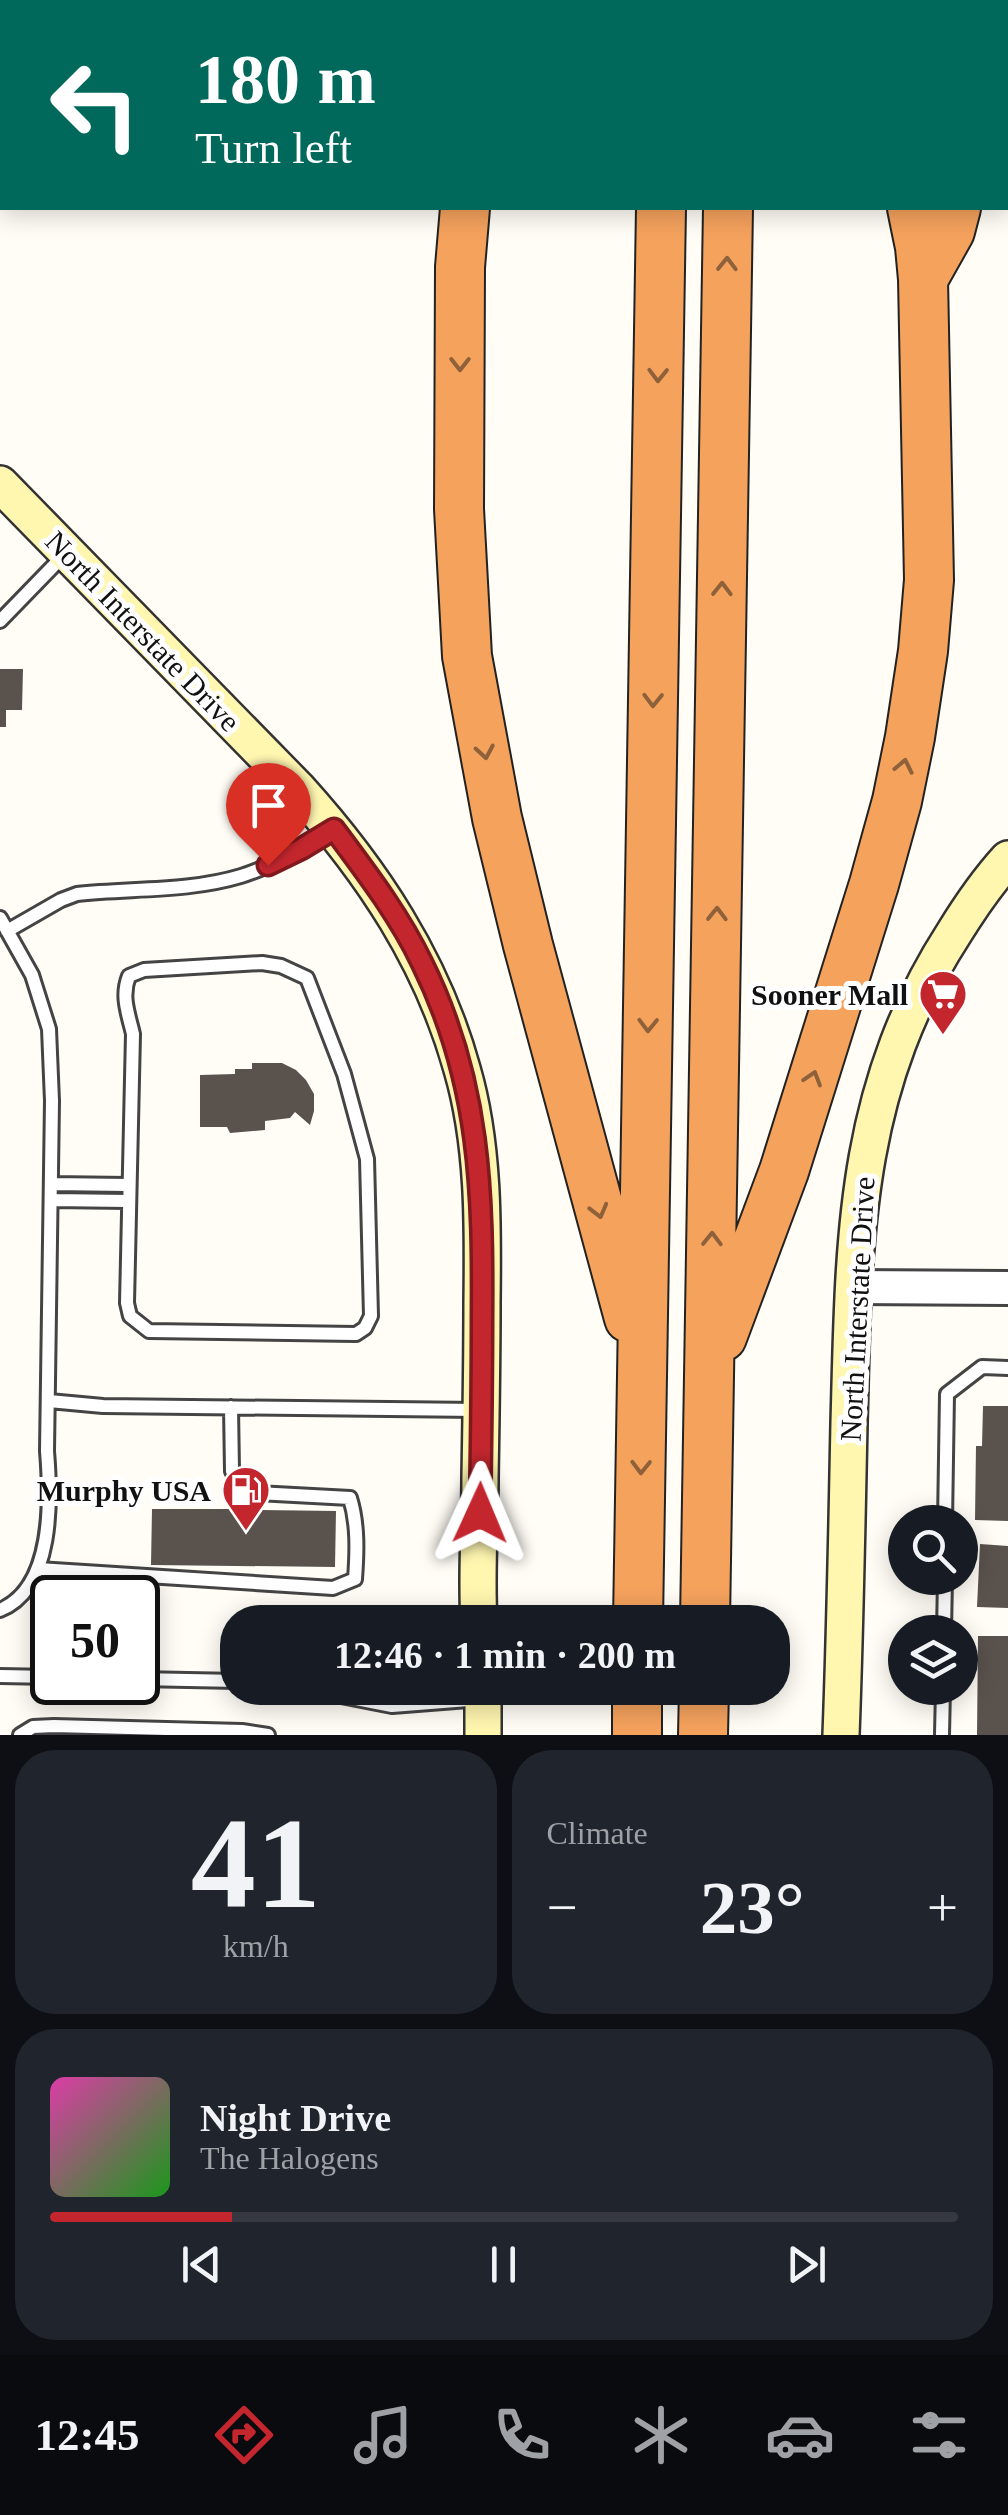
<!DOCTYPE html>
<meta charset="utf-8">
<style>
body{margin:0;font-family:Georgia,serif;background:#20242c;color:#f1f3f6;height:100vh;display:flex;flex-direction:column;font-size:38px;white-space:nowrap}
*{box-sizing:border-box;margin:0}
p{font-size:32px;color:#9ea1a6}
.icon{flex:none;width:55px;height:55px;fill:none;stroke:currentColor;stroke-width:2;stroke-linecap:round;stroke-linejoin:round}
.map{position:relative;height:1735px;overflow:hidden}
.drawer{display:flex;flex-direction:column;gap:15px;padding:15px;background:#0d0f14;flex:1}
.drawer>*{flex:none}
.banner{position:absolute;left:0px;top:0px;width:1010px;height:210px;box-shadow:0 5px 25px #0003;background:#00695c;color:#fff;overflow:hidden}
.fabs{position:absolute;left:888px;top:1505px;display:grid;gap:20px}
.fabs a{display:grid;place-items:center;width:90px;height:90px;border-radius:50%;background:#171b24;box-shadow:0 5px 25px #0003;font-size:50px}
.speed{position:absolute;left:30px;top:1575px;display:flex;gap:20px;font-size:50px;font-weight:700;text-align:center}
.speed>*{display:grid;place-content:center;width:130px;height:130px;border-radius:50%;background:#171b24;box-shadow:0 5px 25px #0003;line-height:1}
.speed .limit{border:5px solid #111;border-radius:15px;background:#fff;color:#111}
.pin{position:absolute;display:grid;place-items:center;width:85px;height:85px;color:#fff;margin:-102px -42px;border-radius:50% 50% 50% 0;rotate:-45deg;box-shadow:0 0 10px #0007}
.pin .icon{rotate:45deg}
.me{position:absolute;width:110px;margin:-55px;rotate:1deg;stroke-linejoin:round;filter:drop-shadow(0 0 8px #0008)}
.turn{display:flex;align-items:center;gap:35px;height:210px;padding:0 30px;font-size:45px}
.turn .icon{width:130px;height:130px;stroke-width:2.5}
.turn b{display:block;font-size:70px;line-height:85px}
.big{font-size:75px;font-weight:800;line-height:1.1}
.drawer .tile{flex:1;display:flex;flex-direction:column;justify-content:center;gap:15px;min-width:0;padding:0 35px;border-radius:40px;background:#20242c}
.drawer .dial{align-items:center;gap:0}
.dial b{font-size:130px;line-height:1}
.song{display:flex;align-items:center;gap:30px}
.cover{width:120px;height:120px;border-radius:15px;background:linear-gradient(135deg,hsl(320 70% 55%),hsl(120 70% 35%))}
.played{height:10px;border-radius:5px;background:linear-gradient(90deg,#c4262e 20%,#363941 20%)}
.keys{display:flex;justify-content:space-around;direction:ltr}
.heat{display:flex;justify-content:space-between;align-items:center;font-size:55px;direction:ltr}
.drawer .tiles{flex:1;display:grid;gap:15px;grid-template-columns:1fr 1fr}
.tile:last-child{grid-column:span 2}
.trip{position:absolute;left:220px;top:1605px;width:570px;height:100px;border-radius:40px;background:#171b24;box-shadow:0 5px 25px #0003;font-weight:800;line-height:100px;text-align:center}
.tabs{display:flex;height:160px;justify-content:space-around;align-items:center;background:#090b0e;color:#9ea1a6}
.tabs .icon{width:70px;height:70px}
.tabs .selected{color:#c4262e}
.tabs b{font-size:45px;color:#f1f3f6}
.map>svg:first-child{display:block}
.building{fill:#5a524d}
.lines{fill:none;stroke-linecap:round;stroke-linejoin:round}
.motorway-tunnel{stroke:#dbdad3;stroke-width:48;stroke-dasharray:48 24;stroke-linecap:butt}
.service-casing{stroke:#444;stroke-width:18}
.tertiary-casing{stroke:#444;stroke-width:38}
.secondary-casing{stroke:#333;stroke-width:40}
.motorway-casing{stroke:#222;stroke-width:52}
.service{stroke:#fff;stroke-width:12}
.tertiary{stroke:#fff;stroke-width:32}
.secondary{stroke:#fff6b0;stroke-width:35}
.motorway{stroke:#f5a25d;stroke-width:48}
.oneway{stroke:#8e613b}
.route-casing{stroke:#7f191e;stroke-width:25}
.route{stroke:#c4262e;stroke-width:18}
.labels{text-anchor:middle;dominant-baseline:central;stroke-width:10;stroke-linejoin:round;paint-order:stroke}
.street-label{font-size:30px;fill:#111;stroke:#fff}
.poi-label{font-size:30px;font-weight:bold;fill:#111;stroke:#fff;text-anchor:end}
</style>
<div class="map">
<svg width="1008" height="1735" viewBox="0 0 1008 1735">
<rect width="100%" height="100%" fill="#fffdf5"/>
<path class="building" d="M0,669H23L22,710H6V727H0Z
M252,1063H282L296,1070L306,1080L314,1094V1111L310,1125L295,1112L290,1118L265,1121V1130L230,1133L227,1127H200V1075L235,1074V1069H252Z
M983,1406H1008V1521L975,1520L976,1446H982Z
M229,1503H261V1510L336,1511L335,1567L151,1565L152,1509H228Z
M980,1544L1008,1546V1608L977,1607Z
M978,1636H1008V1735H977Z"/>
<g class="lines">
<path class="motorway-tunnel" d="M664,2V0
M731,2V0"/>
<g class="service-casing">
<path id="service" d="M0,621L65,554
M0,918L32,975L49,1029L52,1101L47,1451C51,1500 54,1588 0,1610
M7,931L61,900L77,894C130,888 188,892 241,876C273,866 303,848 332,830
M262,963L281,966L307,978L344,1074L367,1159L371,1316L365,1328L356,1334L149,1331L130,1316L127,1303L133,1034C128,1013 121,996 129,976L144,970Z
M51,1184L128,1185
M51,1200L128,1201
M49,1401L103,1406L479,1410
M945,1522L947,1394L982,1367L1008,1368
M38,1569L333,1588L355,1579C357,1552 358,1524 350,1498L257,1493L239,1487L232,1471L231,1407
M944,1632L945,1578
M0,1676L52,1677
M138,1679L238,1681
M300,1688L392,1706L481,1699
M20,1735L33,1727L54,1726L242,1731L268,1735
M942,1735L943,1688"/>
</g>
<g class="tertiary-casing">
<path id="tertiary" d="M853,1287L1008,1288"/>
</g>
<g class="secondary-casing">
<path id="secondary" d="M0,484L298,789C372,871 432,961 462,1069C484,1144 483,1225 482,1303C482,1361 481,1420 480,1478C480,1526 476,1575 479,1622
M483,1735V1688
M841,1735C845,1631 847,1527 849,1423C854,1243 852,1091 954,933C970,907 987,882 1008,859"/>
</g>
<g class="motorway-casing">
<path id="motorway" d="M284,0L290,2
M792,0L794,2
M579,2L582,0
M465,208L460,267L459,509L467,656L497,818L528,945L629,1318
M923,279L950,231L956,208
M722,1337L784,1171L874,884L897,801L910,737L923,651L929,580L923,279L920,247L912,208
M638,1622L661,208
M705,1622L728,208
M637,1735V1688
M703,1735L704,1688"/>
</g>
<use href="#service" class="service"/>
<use href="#tertiary" class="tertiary"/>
<use href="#secondary" class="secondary"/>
<use href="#motorway" class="motorway"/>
</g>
<defs><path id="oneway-chevron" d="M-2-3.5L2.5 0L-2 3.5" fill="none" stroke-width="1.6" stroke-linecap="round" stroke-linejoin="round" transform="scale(2.5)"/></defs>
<g class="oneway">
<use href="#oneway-chevron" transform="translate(727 264) rotate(-89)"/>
<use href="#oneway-chevron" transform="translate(460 364) rotate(90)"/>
<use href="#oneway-chevron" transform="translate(658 375) rotate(91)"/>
<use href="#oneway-chevron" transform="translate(722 589) rotate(-89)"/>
<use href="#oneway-chevron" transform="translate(653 700) rotate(91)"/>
<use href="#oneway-chevron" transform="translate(485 752) rotate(80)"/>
<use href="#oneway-chevron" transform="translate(904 766) rotate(-78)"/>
<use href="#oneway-chevron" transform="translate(717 914) rotate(-89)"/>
<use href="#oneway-chevron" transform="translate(648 1025) rotate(91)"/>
<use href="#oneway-chevron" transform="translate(813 1078) rotate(-73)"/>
<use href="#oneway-chevron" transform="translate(599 1211) rotate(75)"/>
<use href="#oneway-chevron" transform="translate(712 1239) rotate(-89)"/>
<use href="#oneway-chevron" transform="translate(641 1467) rotate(91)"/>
</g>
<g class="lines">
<g class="route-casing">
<path id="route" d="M268,865L301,849L334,829C366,872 399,915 422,963C481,1082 483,1193 482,1322C482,1385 481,1449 480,1513"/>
</g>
<use href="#route" class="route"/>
</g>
<defs>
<g id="supermarket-pin" transform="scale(2.5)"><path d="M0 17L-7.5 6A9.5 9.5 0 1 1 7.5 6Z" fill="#c4262e" stroke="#fff"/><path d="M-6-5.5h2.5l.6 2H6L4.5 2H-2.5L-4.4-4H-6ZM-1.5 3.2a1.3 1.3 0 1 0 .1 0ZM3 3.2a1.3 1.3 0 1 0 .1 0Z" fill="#fff"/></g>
<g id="fuel-pin" transform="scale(2.5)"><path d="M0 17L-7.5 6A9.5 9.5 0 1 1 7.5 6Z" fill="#c4262e" stroke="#fff"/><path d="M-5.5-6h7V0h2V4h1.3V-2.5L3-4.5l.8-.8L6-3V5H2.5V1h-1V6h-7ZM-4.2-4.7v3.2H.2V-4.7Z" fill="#fff"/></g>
</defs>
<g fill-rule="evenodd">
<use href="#supermarket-pin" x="943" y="994"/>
<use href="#fuel-pin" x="246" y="1490"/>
</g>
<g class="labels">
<g class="street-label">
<text transform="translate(143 631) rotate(46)">North Interstate Drive</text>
<text transform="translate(857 1309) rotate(-87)">North Interstate Drive</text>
</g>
<g class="poi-label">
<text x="908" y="994">Sooner Mall</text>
<text x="211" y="1490">Murphy USA</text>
</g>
</g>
</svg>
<div class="fabs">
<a><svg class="icon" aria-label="search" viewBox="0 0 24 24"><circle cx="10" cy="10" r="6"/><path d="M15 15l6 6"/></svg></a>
<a><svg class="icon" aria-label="layers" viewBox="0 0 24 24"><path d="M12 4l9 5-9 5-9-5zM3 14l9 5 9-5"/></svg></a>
</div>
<div class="speed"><div class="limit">50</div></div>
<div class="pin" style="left:268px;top:865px;background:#d93025"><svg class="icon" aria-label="arrive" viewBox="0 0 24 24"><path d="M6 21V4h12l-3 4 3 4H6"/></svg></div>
<svg class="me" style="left:480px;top:1513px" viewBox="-20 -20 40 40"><path d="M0-17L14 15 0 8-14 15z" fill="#c4262e" stroke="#fff" stroke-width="4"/></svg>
<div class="trip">12:46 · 1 min · 200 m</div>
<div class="banner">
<div class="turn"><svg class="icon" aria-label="left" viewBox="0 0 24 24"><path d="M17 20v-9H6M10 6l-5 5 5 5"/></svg><div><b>180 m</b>Turn left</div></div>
</div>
</div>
<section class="drawer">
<div class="tiles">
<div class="tile dial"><b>41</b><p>km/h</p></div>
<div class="tile"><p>Climate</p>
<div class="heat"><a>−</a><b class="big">23°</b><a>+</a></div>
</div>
<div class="tile">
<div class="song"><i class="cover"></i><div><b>Night Drive</b><p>The Halogens</p></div></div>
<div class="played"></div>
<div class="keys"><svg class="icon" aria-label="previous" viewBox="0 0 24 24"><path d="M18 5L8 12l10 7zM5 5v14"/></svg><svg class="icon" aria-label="pause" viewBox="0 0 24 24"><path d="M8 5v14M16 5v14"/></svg><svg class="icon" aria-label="next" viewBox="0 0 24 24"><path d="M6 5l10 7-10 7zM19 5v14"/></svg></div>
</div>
</div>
</section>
<nav class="tabs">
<b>12:45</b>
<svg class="icon selected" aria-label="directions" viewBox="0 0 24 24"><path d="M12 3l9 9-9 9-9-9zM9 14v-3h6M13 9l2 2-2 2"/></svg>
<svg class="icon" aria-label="music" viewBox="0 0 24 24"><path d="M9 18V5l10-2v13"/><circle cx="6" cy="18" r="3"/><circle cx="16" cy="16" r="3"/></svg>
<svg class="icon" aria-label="phone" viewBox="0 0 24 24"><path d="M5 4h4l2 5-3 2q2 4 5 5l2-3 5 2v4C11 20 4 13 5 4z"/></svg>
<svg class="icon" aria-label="climate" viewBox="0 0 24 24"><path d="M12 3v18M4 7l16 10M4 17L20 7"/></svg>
<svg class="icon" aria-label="car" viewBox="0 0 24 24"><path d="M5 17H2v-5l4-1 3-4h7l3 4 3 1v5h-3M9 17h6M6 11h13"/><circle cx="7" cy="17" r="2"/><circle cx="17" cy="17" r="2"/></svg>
<svg class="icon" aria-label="filters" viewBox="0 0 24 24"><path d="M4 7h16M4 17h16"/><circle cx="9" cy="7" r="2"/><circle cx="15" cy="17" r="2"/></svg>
</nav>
